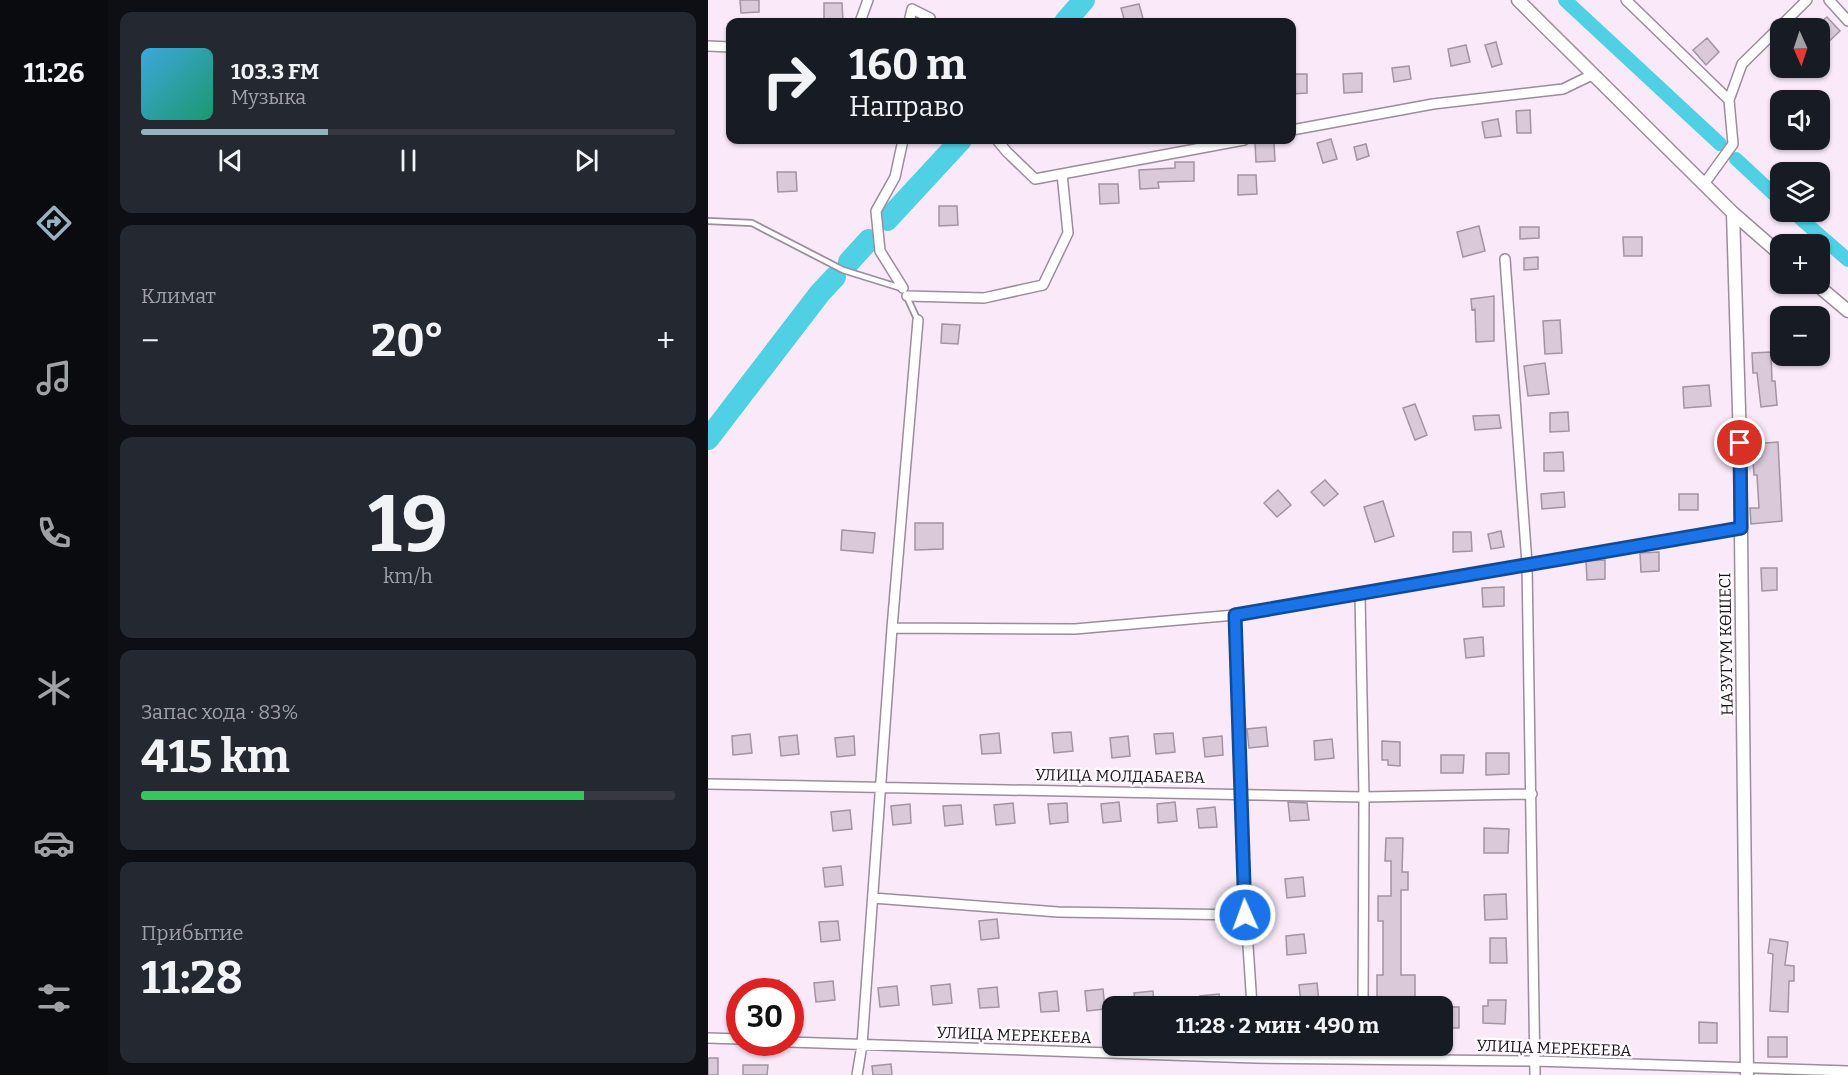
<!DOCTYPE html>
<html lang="ru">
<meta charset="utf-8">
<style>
body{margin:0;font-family:Bitter,serif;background:#242831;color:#f1f3f6;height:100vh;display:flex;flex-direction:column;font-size:22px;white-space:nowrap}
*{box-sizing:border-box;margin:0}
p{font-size:20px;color:#9ea1a6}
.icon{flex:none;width:33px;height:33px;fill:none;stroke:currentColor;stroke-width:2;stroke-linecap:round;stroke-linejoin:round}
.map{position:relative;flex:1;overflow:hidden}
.panel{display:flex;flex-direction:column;gap:12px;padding:12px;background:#0d0f14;width:600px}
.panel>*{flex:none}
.hud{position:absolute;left:18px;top:18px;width:570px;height:126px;border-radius:12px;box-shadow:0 2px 4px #0004;background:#171b24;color:#f1f3f6;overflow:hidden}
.needle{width:39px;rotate:177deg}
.tools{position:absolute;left:1062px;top:18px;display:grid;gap:12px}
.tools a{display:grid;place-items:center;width:60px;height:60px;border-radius:12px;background:#171b24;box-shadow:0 2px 4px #0004;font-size:30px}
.speed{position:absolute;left:18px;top:978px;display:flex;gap:12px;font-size:30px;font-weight:700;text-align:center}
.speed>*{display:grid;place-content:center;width:78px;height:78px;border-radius:50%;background:#171b24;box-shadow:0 2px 4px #0004;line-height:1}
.speed .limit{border:9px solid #d22;background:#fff;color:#111}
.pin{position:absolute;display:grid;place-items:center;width:51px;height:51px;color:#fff;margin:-26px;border:3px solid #fff;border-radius:50%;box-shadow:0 2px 6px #0007}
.me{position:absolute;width:66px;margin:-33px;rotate:358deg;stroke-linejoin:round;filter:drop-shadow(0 0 4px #0008)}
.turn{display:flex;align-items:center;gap:21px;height:126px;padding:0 24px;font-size:27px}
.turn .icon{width:78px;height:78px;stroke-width:2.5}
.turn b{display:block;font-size:42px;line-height:51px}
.big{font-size:45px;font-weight:700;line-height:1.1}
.panel .card{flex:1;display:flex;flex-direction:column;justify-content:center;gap:9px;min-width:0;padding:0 21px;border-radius:12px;background:#242831}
.panel .dial{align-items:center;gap:0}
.dial b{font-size:78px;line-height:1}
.song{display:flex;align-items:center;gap:18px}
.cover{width:72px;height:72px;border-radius:9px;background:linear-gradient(135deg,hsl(200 70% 55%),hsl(160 70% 35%))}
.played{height:6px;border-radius:3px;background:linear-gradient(90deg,#97b2bf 35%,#363941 35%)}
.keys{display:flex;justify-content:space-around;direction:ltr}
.heat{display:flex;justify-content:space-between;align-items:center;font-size:33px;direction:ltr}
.charge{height:9px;border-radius:4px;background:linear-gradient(90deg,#34c759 83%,#363941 0)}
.trip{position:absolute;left:394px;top:996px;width:351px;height:60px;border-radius:12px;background:#171b24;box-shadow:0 2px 4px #0004;font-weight:700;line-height:60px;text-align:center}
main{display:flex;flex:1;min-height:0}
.tab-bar{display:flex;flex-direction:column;width:108px;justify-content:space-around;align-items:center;background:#090b0e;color:#9ea1a6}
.tab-bar .icon{width:42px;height:42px}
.tab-bar .active{color:#97b2bf}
.tab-bar b{font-size:27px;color:#f1f3f6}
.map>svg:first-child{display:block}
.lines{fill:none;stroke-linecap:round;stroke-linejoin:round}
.canal{stroke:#4fd0e5;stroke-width:14}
.river{stroke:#4fd0e5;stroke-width:22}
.building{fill:#dacad9;stroke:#a294a2;stroke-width:1.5}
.service-casing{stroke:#9b8d9b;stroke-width:8}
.minor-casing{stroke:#9b8d9b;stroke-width:12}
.tertiary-casing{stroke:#9b8d9b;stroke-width:15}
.service{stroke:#fff;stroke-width:4.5}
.minor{stroke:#fff;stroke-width:9}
.tertiary{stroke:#fff;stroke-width:12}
.route-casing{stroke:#114b97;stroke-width:15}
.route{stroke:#1a73e8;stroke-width:10}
.labels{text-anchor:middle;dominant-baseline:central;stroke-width:5;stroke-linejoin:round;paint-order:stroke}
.street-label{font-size:16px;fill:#1b151b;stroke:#fffbfe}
</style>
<main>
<nav class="tab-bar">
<b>11:26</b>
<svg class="icon active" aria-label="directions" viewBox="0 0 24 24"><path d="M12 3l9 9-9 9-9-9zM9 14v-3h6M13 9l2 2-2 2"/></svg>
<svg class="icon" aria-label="music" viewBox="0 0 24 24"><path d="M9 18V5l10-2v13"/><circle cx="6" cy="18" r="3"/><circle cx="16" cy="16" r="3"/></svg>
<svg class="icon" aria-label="phone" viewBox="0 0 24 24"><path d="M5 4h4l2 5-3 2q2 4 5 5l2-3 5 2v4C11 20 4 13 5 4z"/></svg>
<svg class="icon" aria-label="climate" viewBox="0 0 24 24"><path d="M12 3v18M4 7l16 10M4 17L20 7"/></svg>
<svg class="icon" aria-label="car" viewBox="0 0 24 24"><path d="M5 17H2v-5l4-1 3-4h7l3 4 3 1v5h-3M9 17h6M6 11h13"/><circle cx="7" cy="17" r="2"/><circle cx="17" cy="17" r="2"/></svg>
<svg class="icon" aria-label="filters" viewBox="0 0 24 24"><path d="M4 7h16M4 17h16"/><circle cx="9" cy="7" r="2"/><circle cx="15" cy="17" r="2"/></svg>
</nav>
<section class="panel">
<div class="card">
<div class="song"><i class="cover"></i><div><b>103.3 FM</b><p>Музыка</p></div></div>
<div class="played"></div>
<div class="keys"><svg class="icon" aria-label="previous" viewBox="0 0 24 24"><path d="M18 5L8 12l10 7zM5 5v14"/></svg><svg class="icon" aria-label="pause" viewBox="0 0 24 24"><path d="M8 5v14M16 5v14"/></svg><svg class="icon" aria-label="next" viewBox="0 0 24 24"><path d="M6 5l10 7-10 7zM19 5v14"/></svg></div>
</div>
<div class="card"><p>Климат</p>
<div class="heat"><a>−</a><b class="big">20°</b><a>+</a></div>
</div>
<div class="card dial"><b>19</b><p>km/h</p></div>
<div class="card"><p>Запас хода · 83%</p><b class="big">415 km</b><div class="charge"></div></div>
<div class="card"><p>Прибытие</p><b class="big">11:28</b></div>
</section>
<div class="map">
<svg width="1140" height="1075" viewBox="0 0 1140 1075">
<rect width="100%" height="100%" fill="#f9e9f9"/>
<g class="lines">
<path class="canal" d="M857,0L1012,144
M1028,159L1072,200
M1085,212L1140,260"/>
<path class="river" d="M357,22L376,0
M179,220L253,140
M141,262L161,240
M0,439L112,293L127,277"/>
</g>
<path class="building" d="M32,0H51V12L33,13Z
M116,3H134L135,22H116Z
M431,4L436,22H417L413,8Z
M1119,17L1132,31L1118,44L1112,36V23Z
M999,38L1011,52L998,65L985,50Z
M788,42L794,64L784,67L777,45Z
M758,45L762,62L743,66L740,49Z
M701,66L703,79L686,82L684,68Z
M654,73V92L636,93L635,74Z
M584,74H599V93L584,94Z
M822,110L823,133H809L808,111Z
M790,119L793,136L777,138L774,122Z
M623,139L629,159L615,163L609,143Z
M547,142H566L567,161L548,162Z
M658,144L661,156L649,160L646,147Z
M467,162H486V181L450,182L451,188L432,189L431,170L467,168Z
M69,172H88L89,191L70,192Z
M530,175H548L549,194L530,195Z
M391,184H410L411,203L392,204Z
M231,206H249L250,225L231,226Z
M771,226L777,251L755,257L749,232Z
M812,227H831V238L812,239Z
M915,237H934V256H916Z
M830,257V269L816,270V258Z
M786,296V341L768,342L767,309L764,310L763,299Z
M852,320L854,353L837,354L835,321Z
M234,324L252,325L250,344L233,343Z
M1063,352L1064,381H1067L1069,405L1053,407L1049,373H1045L1044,353Z
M837,363L841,394L820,396L816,366Z
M1001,385L1003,406L976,408L975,387Z
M707,404L719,435L707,440L695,408Z
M860,412L861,431L842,432V413Z
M791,415L793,428L767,430L765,416Z
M1070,442L1074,521L1043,524L1042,508H1051L1049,475H1046L1044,444Z
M855,452L856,471H836V453Z
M617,480L630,494L616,506L603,492Z
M570,490L583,505L569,517L556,503Z
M856,492L857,507L834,509L833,494Z
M971,494H990V510H971Z
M675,501L686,536L667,542L656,507Z
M207,523H235V549L207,550Z
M134,530L167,533L165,553L133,550Z
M793,531L796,547L783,549L780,534Z
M745,532H763L764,551L745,552Z
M951,552V571L933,572L932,553Z
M897,560V579L879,580L878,561Z
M1053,568H1069V590L1054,591Z
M796,587V606L775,607L774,588Z
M775,637L776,656L758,658L756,639Z
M558,727L560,746L541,748L539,729Z
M363,732L365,751L346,753L344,733Z
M291,733L293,753L274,754L272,735Z
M465,733L467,752L448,754L446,734Z
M42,734L44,753L25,755L24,736Z
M89,735L91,754L73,756L71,737Z
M146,736L147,755L129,757L127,738Z
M420,736L422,756L404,758L402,738Z
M514,736L515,755L497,757L495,738Z
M624,739L626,758L607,760L606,741Z
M674,741L692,742V766L680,765V760H674Z
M778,753H801V774L778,775Z
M733,755H756L755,773H733Z
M411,802L413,821L395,823L393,804Z
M467,802L469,821L450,823L449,804Z
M580,802L599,803L601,820L582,821Z
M305,803L307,823L288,825L286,805Z
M359,803L360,822L342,824L340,804Z
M202,804L203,823L185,825L183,806Z
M253,805L255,824L237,826L235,806Z
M507,807L509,827L491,828L489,809Z
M142,810L144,829L125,831L123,812Z
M776,828L801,829L800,853H776Z
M678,838H695L694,872H700V890H693V975H707V1001H691V1006H669V975H675V921H670V896H683V861H677Z
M133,866L135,885L117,887L115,868Z
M595,877L597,896L579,898L577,879Z
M798,894L799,919L777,920L776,895Z
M289,919L291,938L273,940L271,921Z
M130,921L132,940L113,942L111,922Z
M596,934L598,953L579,955L578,936Z
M782,938H798L799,963H782Z
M1062,939L1080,942L1077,965L1086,966V981H1081L1080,1012L1062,1011L1065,954L1060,953Z
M71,980L72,992H53L52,982Z
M125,981L127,1000L108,1002L106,983Z
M609,983L611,1002L593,1004L591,985Z
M242,984L244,1003L225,1005L223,986Z
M189,986L191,1005L172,1007L170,988Z
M289,987L291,1007L272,1008L270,989Z
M395,989L397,1009L379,1011L377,991Z
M349,991L351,1011L333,1012L331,993Z
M445,991L446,1006H428L426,993Z
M511,994L512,1006H493L492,996Z
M780,1000H798L797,1024L775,1023V1006H780Z
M735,1007H751V1028H735Z
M991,1022L1009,1023V1043H991Z
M1060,1037H1079V1057H1060Z
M0,1058H10V1075H0Z
M183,1064L184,1075H165L164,1066Z
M35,1065H60L59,1075H35Z"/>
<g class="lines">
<g class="service-casing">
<path id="service" d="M0,221L44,223L135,270L193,288
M199,297L209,319"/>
</g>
<g class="minor-casing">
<path id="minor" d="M918,0L1021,100
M1121,0L1140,21
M152,22L160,0
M201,22L204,9L222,18L223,22
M0,46L22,47
M584,130L725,104L855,89L886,74
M195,140L187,177L168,211L172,251L195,288
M289,140L299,152L327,179L536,140
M996,184L1025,144L1021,100L1034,64L1099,0
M797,259L819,564L827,1075
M199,296L276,298L335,285L360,233L354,174
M652,595L656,797L655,1006
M527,615L538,915L544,1006
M184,628L367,629L527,615L1033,528
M0,784L656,797L824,794
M165,898L350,912L538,915
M0,1038L32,1039
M82,1042L547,1058L827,1061L1140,1071
M546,1046L547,1058
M654,1058V1046
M149,1075L154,1045L184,628L210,320"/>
</g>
<g class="tertiary-casing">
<path id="tertiary" d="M810,0L1025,213L1072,254
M1025,213L1032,443L1039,1075
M1108,284L1140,311"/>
</g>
<use href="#service" class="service"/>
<use href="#minor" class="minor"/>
<use href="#tertiary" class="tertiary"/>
</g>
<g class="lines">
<g class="route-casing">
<path id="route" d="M537,915L527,615L1033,528L1032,443"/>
</g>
<use href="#route" class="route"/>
</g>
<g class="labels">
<g class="street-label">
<text transform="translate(1018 644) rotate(-91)">НАЗУГУМ КӨШЕСІ</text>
<text transform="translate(412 776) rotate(1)">УЛИЦА МОЛДАБАЕВА</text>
<text transform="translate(306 1035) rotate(2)">УЛИЦА МЕРЕКЕЕВА</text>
<text transform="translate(846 1048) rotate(2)">УЛИЦА МЕРЕКЕЕВА</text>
</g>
</g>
</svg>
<div class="tools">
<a><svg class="needle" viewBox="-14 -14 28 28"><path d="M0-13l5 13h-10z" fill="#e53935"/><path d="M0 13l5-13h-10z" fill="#9ea1a6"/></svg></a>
<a><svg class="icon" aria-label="sound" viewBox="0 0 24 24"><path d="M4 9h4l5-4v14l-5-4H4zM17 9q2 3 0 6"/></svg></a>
<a><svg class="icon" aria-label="layers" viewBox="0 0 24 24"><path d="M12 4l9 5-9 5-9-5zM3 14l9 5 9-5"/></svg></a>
<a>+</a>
<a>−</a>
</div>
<div class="speed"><div class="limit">30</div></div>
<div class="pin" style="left:1032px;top:443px;background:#d93025"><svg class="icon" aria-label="arrive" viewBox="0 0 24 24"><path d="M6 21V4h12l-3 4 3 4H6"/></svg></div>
<svg class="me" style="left:537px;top:915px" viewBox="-20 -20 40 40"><circle r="17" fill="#1a73e8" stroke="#fff" stroke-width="3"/><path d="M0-11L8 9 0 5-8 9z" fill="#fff"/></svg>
<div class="trip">11:28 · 2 мин · 490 m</div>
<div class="hud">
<div class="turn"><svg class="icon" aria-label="right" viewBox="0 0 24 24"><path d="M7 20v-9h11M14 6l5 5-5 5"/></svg><div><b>160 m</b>Направо</div></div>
</div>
</div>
</main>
